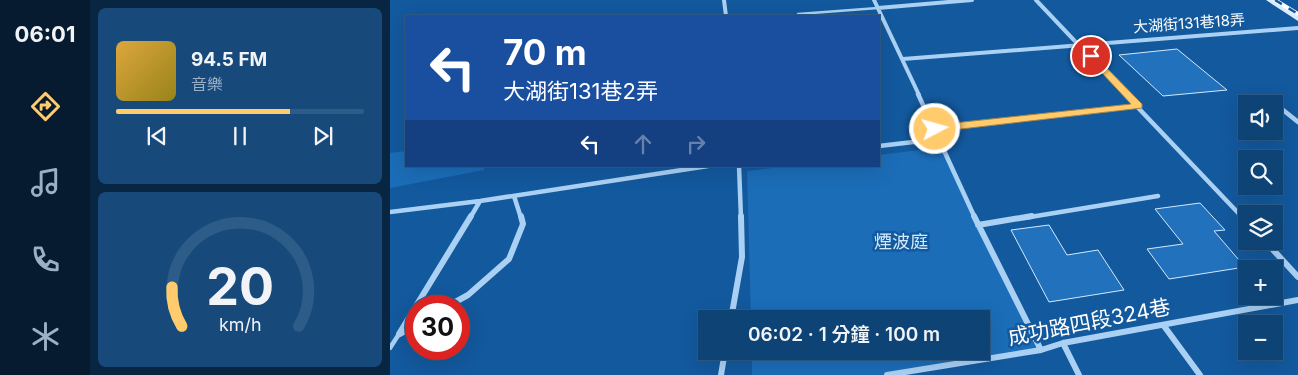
<!DOCTYPE html>
<html lang="zh-TW">
<meta charset="utf-8">
<style>
body{margin:0;font-family:Inter,"Noto Sans TC",sans-serif;background:#174a7b;color:#f1f3f6;height:100vh;display:flex;flex-direction:column;font-size:19px;white-space:nowrap}
*{box-sizing:border-box;margin:0}
p{font-size:16px;color:#9bb0c5}
.icon{flex:none;width:28px;height:28px;fill:none;stroke:currentColor;stroke-width:2;stroke-linecap:round;stroke-linejoin:round}
.map{position:relative;flex:1;overflow:hidden}
.sheet{display:flex;flex-direction:column;gap:8px;padding:8px;background:#082541;width:300px}
.sheet>*{flex:none}
.hud{position:absolute;left:15px;top:15px;width:475px;height:152px;border-radius:0px;box-shadow:0 5px 20px #0002,0 0 0 1px #2e5c88;background:#1a4fa0;color:#fff;overflow:hidden}
.tools{position:absolute;left:848px;top:95px;display:grid;gap:10px}
.tools a{display:grid;place-items:center;width:45px;height:45px;border-radius:0px;background:#0e4376;box-shadow:0 5px 20px #0002,0 0 0 1px #2e5c88;font-size:25px}
.speed{position:absolute;left:15px;top:295px;display:flex;gap:10px;font-size:25px;font-weight:700;text-align:center}
.speed>*{display:grid;place-content:center;width:65px;height:65px;border-radius:50%;background:#0e4376;box-shadow:0 5px 20px #0002,0 0 0 1px #2e5c88;line-height:1}
.speed .limit{border:8px solid #d22;background:#fff;color:#111}
.pin{position:absolute;display:grid;place-items:center;width:42px;height:42px;color:#fff;margin:-21px;border:2px solid #fff;border-radius:50%;box-shadow:0 1px 5px #0007}
.me{position:absolute;width:55px;margin:-28px;rotate:84deg;stroke-linejoin:round;filter:drop-shadow(0 0 4px #0008)}
.turn{display:flex;align-items:center;gap:18px;height:105px;padding:0 15px;font-size:22px}
.turn .icon{width:65px;height:65px;stroke-width:2.5}
.turn b{display:block;font-size:35px;line-height:42px}
.lanes{display:flex;align-items:center;height:48px;padding:0 15px;background:#0003;justify-content:center;gap:25px;direction:ltr}
.lanes .off{opacity:.35}
.sheet .widget{flex:1;display:flex;flex-direction:column;justify-content:center;gap:8px;min-width:0;padding:0 18px;border-radius:8px;background:#174a7b}
.sheet .dial{align-items:center;gap:0}
.dial svg{height:130px;overflow:visible;fill:none;stroke:#2e5c88;stroke-width:7;stroke-linecap:round;text-anchor:middle}
.dial text{fill:#f1f3f6;stroke:none}
.song{display:flex;align-items:center;gap:15px}
.cover{width:60px;height:60px;border-radius:8px;background:linear-gradient(135deg,hsl(40 70% 55%),hsl(50 70% 35%))}
.played{height:5px;border-radius:2px;background:linear-gradient(90deg,#ffcb6d 70%,#2e5c88 70%)}
.keys{display:flex;justify-content:space-around;direction:ltr}
.trip{position:absolute;left:308px;top:310px;width:292px;height:50px;border-radius:0px;background:#0e4376;box-shadow:0 5px 20px #0002,0 0 0 1px #2e5c88;font-weight:600;line-height:50px;text-align:center}
main{display:flex;flex:1;min-height:0}
.dock{display:flex;flex-direction:column;width:90px;justify-content:space-around;align-items:center;background:#061b2f;color:#9bb0c5}
.dock .icon{width:35px;height:35px}
.dock .selected{color:#ffcb6d}
.dock b{font-size:22px;color:#f1f3f6}
.map>svg:first-child{display:block}
.green{fill:#1b6db8}
.building{fill:#2271bc;stroke:#d3e9fd}
.lines{fill:none;stroke-linecap:round;stroke-linejoin:round}
.lane-far1{stroke:#aad1f4;stroke-width:2.5}
.lane{stroke:#aad1f4;stroke-width:4.5}
.street-far2{stroke:#aad1f4;stroke-width:4}
.street-far1{stroke:#aad1f4;stroke-width:4.5}
.street{stroke:#aad1f4;stroke-width:6}
.secondary{fill:#daecfd;fill-rule:evenodd}
.rail-casing{stroke:#fff;stroke-width:4}
.rail{stroke:#13599e;stroke-width:2.5;stroke-dasharray:8;stroke-linecap:butt}
.route{fill:#ffcb6d;stroke:#a68447}
.labels{text-anchor:middle;dominant-baseline:central;stroke-width:5;stroke-linejoin:round;paint-order:stroke}
.far-street-label{font-size:15px;fill:#fff;stroke:#13599e}
.park-label{font-size:18px;fill:#d3e9fd;stroke:#13599e}
.near-street-label{font-size:21px;fill:#fff;stroke:#13599e}
</style>
<main>
<nav class="dock">
<b>06:01</b>
<svg class="icon selected" aria-label="directions" viewBox="0 0 24 24"><path d="M12 3l9 9-9 9-9-9zM9 14v-3h6M13 9l2 2-2 2"/></svg>
<svg class="icon" aria-label="music" viewBox="0 0 24 24"><path d="M9 18V5l10-2v13"/><circle cx="6" cy="18" r="3"/><circle cx="16" cy="16" r="3"/></svg>
<svg class="icon" aria-label="phone" viewBox="0 0 24 24"><path d="M5 4h4l2 5-3 2q2 4 5 5l2-3 5 2v4C11 20 4 13 5 4z"/></svg>
<svg class="icon" aria-label="climate" viewBox="0 0 24 24"><path d="M12 3v18M4 7l16 10M4 17L20 7"/></svg>
</nav>
<section class="sheet">
<div class="widget">
<div class="song"><i class="cover"></i><div><b>94.5 FM</b><p>音樂</p></div></div>
<div class="played"></div>
<div class="keys"><svg class="icon" aria-label="previous" viewBox="0 0 24 24"><path d="M18 5L8 12l10 7zM5 5v14"/></svg><svg class="icon" aria-label="pause" viewBox="0 0 24 24"><path d="M8 5v14M16 5v14"/></svg><svg class="icon" aria-label="next" viewBox="0 0 24 24"><path d="M6 5l10 7-10 7zM19 5v14"/></svg></div>
</div>
<div class="widget dial"><svg viewBox="0 0 100 80">
<path d="M14 69A42 42 0 1 1 86 69"/>
<path d="M14 69A42 42 0 0 1 8 45" stroke="#ffcb6d"/>
<text x="50" y="56" font-size="32" font-weight="700">20</text>
<text x="50" y="72" font-size="11">km/h</text>
</svg></div>
</section>
<div class="map">
<svg width="908" height="375" viewBox="0 0 908 375">
<rect width="100%" height="100%" fill="#13599e"/>
<path class="green" d="M553,147L651,350L504,375H362V351H591V319H361L357,171L398,166H489V155Z
M16,151V166H95L94,170L0,188V153Z"/>
<path class="building" d="M787,49L837,90L773,96L729,55Z
M810,203L835,230L824,231L855,267L779,279L757,249L793,244L765,209Z
M659,225L677,255L708,250L734,290L659,302L621,230Z"/>
<g class="lines">
<path class="lane-far1" d="M408,14L488,8"/>
<path class="lane" d="M0,348L9,334"/>
<path class="street-far2" d="M334,0L336,16
M484,0L529,95
M646,0L736,95
M488,8L582,0
M513,59L908,28"/>
<path class="street-far1" d="M528,94L585,218
M735,94L853,218
M883,102L908,122
M545,129L749,106
M489,146L549,139
M349,166L351,218
M124,196L131,218
M0,212L90,201L318,166
M80,218L90,201
M634,218L768,196"/>
<path class="street" d="M584,216L651,350
M852,216L856,221
M588,225L642,216
M875,241L908,277
M26,306L81,216
M58,306L78,295L119,259L133,224L131,216
M341,319L352,257L351,216
M774,326L810,375
M9,334L26,306
M10,334L26,325
M673,343L689,375
M331,375L335,351
M497,375L651,350L673,343L908,300"/>
<path class="secondary" d="M876,0H883L908,16V21Z"/>
<g class="rail-casing">
<path id="rail" d="M885,0L908,14"/>
</g>
<use href="#rail" class="rail"/>
</g>
<path class="route" d="M698,55H704L752,104V108L545,132L540,129L545,125L741,104L698,58Z"/>
<g class="labels">
<g class="far-street-label">
<text transform="translate(799 23) rotate(-4)">大湖街131巷18弄</text>
</g>
<g class="park-label">
<text x="511" y="241">煙波庭</text>
</g>
<g class="near-street-label">
<text transform="translate(699 322) rotate(-11)">成功路四段324巷</text>
</g>
</g>
</svg>
<div class="tools">
<a><svg class="icon" aria-label="sound" viewBox="0 0 24 24"><path d="M4 9h4l5-4v14l-5-4H4zM17 9q2 3 0 6"/></svg></a>
<a><svg class="icon" aria-label="search" viewBox="0 0 24 24"><circle cx="10" cy="10" r="6"/><path d="M15 15l6 6"/></svg></a>
<a><svg class="icon" aria-label="layers" viewBox="0 0 24 24"><path d="M12 4l9 5-9 5-9-5zM3 14l9 5 9-5"/></svg></a>
<a>+</a>
<a>−</a>
</div>
<div class="speed"><div class="limit">30</div></div>
<div class="pin" style="left:701px;top:56px;background:#d93025"><svg class="icon" aria-label="arrive" viewBox="0 0 24 24"><path d="M6 21V4h12l-3 4 3 4H6"/></svg></div>
<svg class="me" style="left:545px;top:129px" viewBox="-20 -20 40 40"><circle r="17" fill="#ffcb6d" stroke="#fff" stroke-width="3"/><path d="M0-11L8 9 0 5-8 9z" fill="#fff"/></svg>
<div class="trip">06:02 · 1 分鐘 · 100 m</div>
<div class="hud">
<div class="turn"><svg class="icon" aria-label="left" viewBox="0 0 24 24"><path d="M17 20v-9H6M10 6l-5 5 5 5"/></svg><div><b>70 m</b>大湖街131巷2弄</div></div>
<div class="lanes"><svg class="icon" aria-label="left" viewBox="0 0 24 24"><path d="M17 20v-9H6M10 6l-5 5 5 5"/></svg><svg class="icon off" aria-label="ahead" viewBox="0 0 24 24"><path d="M12 20V5M6 11l6-6 6 6"/></svg><svg class="icon off" aria-label="right" viewBox="0 0 24 24"><path d="M7 20v-9h11M14 6l5 5-5 5"/></svg></div>
</div>
</div>
</main>
